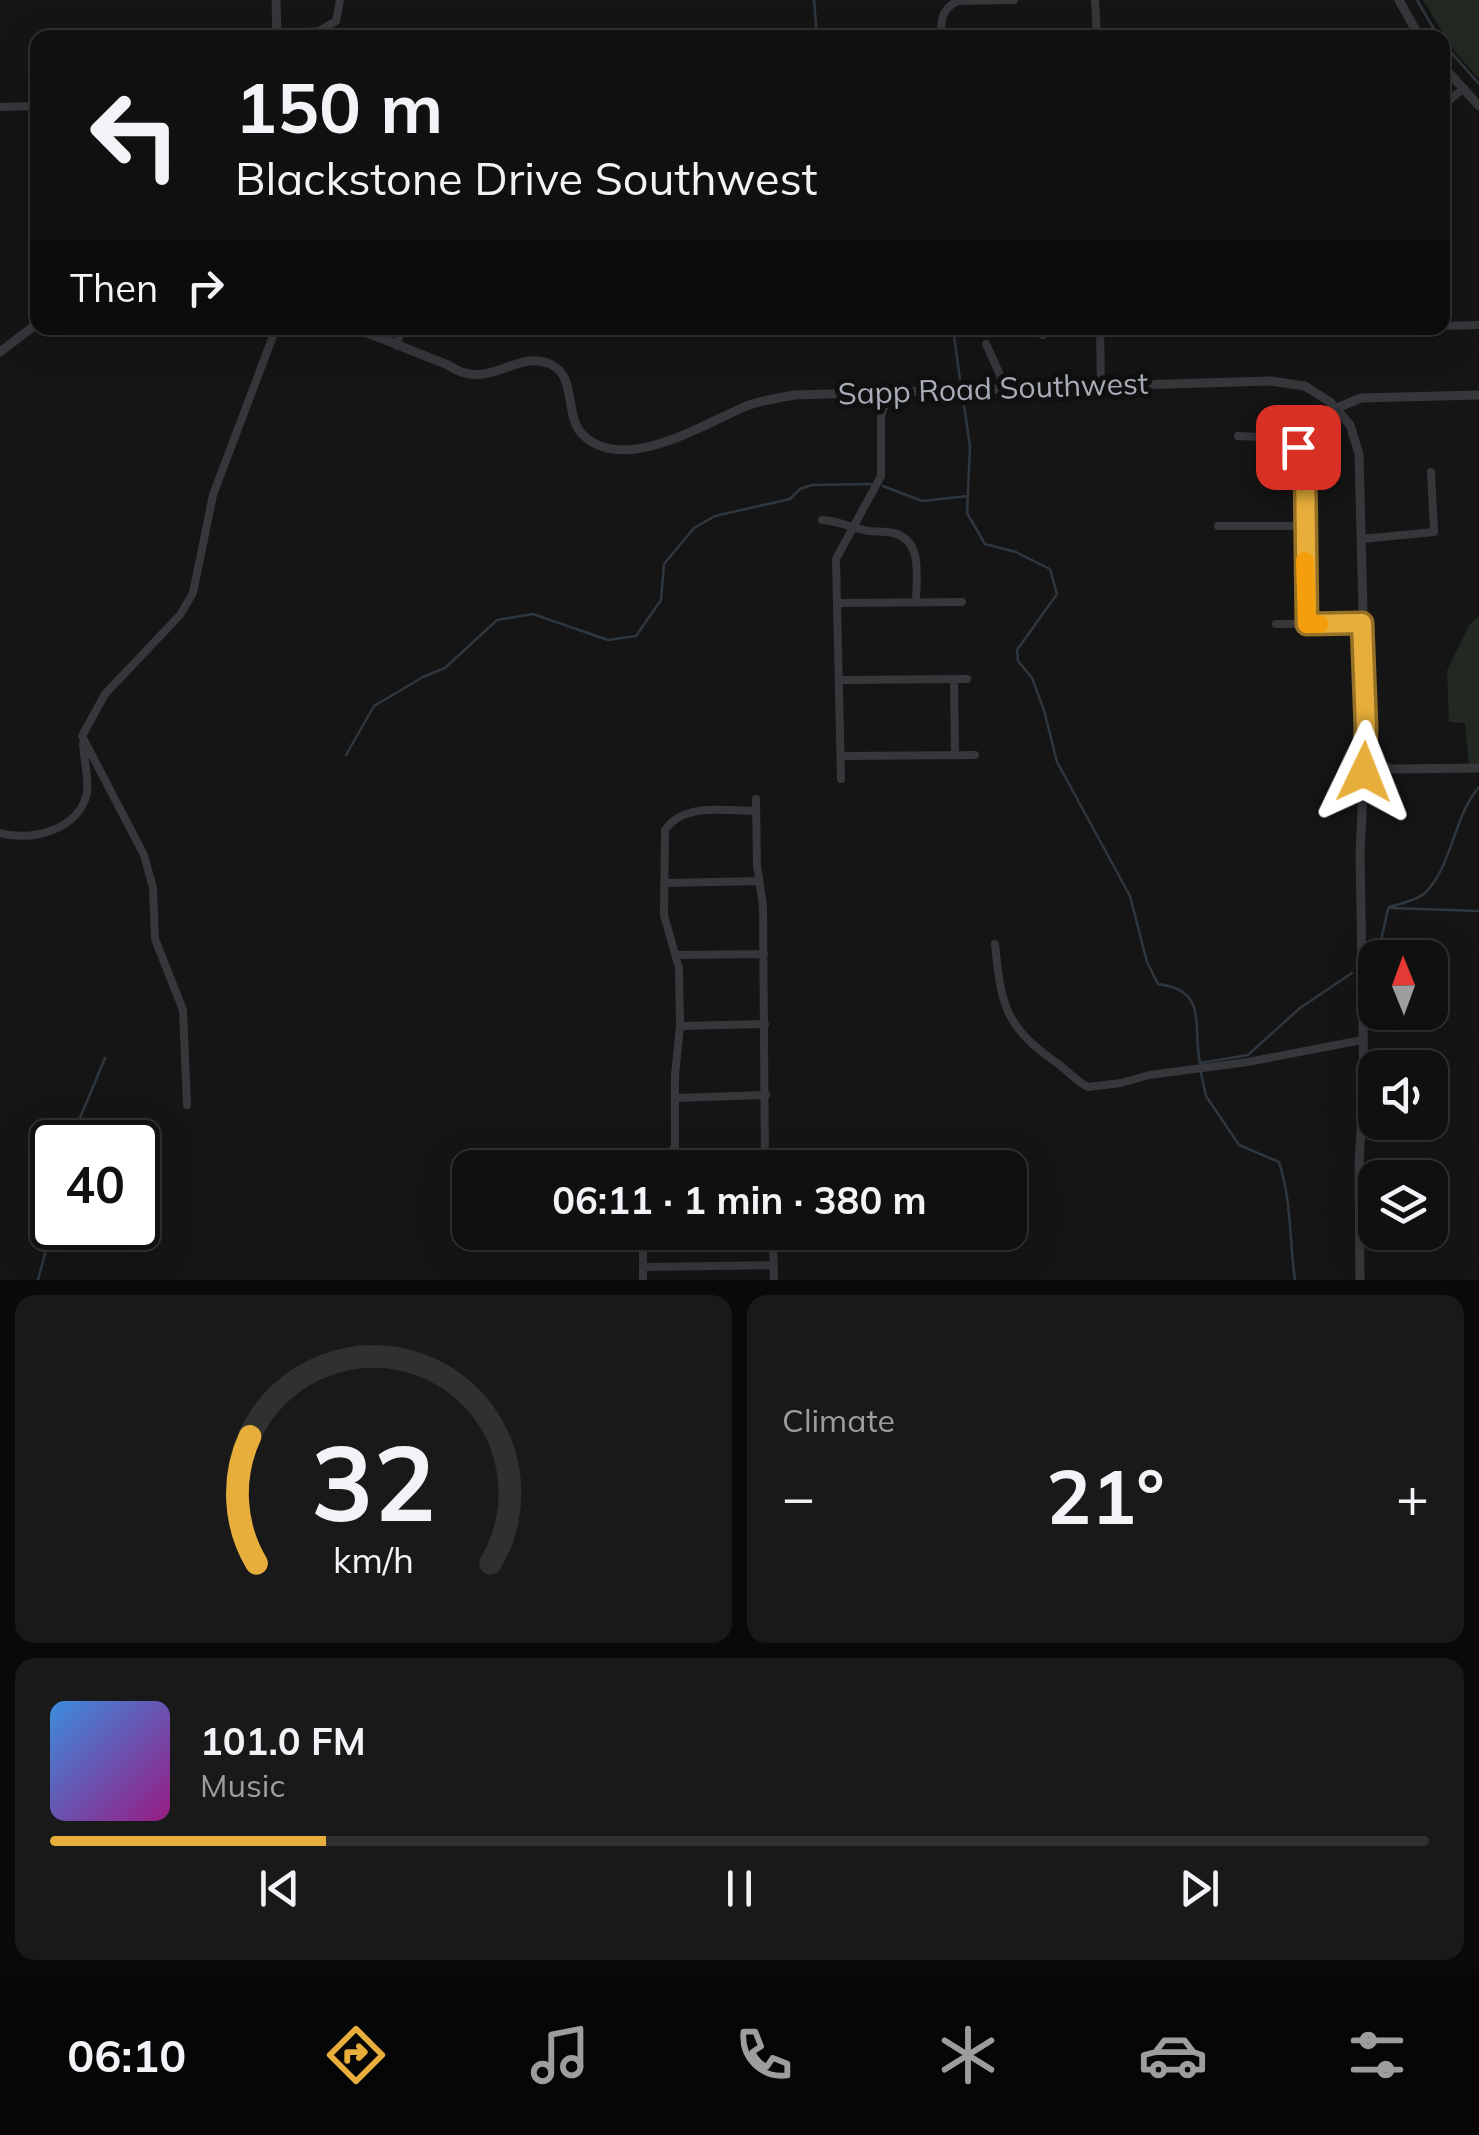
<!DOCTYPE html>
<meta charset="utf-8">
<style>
body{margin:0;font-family:Mulish,sans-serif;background:#191919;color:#f1f3f6;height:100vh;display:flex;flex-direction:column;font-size:38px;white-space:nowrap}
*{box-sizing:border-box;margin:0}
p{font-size:32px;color:#9c9d9f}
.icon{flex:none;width:55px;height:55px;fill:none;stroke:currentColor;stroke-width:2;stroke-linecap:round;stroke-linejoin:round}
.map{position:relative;height:1280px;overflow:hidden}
.details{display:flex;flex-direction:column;gap:15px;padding:15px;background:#090909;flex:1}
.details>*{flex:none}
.hud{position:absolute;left:30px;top:30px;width:1420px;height:305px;border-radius:20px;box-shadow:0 10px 40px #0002,0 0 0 2px #303030;background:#101010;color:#f1f3f6;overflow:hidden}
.needle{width:65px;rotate:359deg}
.controls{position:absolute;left:1358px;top:940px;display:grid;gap:20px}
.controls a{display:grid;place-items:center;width:90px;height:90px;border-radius:20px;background:#101010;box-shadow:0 10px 40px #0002,0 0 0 2px #303030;font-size:50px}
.speed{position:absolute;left:30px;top:1120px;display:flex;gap:20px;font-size:50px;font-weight:700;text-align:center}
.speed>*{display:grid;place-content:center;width:130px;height:130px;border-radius:50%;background:#101010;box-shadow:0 10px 40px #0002,0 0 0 2px #303030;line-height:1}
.speed .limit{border:5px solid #111;border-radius:15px;background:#fff;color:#111}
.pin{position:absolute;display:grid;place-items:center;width:85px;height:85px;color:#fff;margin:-42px;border-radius:20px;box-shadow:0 5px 15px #0006}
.me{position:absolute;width:110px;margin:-55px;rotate:2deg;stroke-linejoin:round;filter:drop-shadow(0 0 8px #0008)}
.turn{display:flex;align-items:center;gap:35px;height:210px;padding:0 40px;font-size:45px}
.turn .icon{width:130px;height:130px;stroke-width:2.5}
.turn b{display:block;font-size:70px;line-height:85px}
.then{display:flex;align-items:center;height:95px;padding:0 40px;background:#0003;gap:20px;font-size:38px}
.big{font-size:75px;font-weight:700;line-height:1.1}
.details .tile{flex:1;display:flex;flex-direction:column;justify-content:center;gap:15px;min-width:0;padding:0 35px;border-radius:20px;background:#191919}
.details .dial{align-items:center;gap:0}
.dial svg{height:260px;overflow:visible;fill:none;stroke:#303030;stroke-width:7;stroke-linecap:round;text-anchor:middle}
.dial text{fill:#f1f3f6;stroke:none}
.song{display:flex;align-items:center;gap:30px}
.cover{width:120px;height:120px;border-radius:15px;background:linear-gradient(135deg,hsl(210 70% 55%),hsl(310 70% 35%))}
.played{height:10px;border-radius:5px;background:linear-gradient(90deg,#e8ae3b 20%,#303030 20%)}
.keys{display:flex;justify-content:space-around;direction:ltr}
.heat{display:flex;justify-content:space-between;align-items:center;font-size:55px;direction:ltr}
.details .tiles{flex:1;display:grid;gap:15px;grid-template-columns:1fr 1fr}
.tile:last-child{grid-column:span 2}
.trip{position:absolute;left:452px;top:1150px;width:575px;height:100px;border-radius:20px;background:#101010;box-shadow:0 10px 40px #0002,0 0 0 2px #303030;font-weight:700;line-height:100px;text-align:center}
.dock{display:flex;height:160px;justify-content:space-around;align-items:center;background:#060606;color:#9c9d9f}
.dock .icon{width:70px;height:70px}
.dock .active{color:#e8ae3b}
.dock b{font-size:45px;color:#f1f3f6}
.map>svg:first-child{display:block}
.green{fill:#212922}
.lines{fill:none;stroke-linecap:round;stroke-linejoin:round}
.stream{stroke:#2f373e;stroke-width:2.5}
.minor{stroke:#36373b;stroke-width:8}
.tertiary{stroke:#36373b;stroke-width:9}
.route-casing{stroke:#977126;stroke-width:25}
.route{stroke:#e8ae3b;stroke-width:18}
.slow{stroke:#f59e0b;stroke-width:18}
.labels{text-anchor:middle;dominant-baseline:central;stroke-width:10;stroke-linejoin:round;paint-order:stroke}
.street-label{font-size:30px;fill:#a7acb6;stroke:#101011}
</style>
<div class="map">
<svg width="1479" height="1280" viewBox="0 0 1479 1280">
<rect width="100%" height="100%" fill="#151516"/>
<path class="green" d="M1423,0H1479V79L1455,52Z
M1479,616V765H1469L1465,723L1449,722L1447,671L1469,625Z"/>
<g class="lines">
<path class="stream" d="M814,0L817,38
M1417,0L1439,38
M1442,42L1479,84
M953,328L960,380
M963,398L970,447L967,513L985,544L1016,552L1050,569L1057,594L1017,650L1018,661L1032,678L1044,710L1057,762L1130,896L1147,962L1158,984C1209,990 1192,1026 1200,1063L1248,1055L1300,1008L1352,973
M883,486L922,501L968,496
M346,755L374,706L423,677L445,668L497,620L533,614L608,640L636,636L661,600L664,564L694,528L715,516L790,499L800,489L812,485L871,484
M1389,907C1400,904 1417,900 1425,893C1453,865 1453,817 1479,787
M1390,908L1479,911
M1377,958L1388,909
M1366,968L1375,961
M1201,1073L1206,1096L1239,1145L1279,1162C1292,1203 1289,1238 1295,1280
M75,1142L80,1118L105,1058
M38,1280L52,1227"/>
<path class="minor" d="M1095,0L1097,38
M214,38L319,31L336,21L340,0
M941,38C941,20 941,9 958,1L1014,0
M1442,106L1464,88
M0,107L38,106
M1442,326L1479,325
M1033,328L1043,335
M1100,328L1101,385
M1370,333L1383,328
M986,344L1001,377L1002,389
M397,346L401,328
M1238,436L1285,438L1298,447L1305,466L1307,624
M822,520C839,521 852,528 868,531C876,532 885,531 893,533C924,540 916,578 916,602
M1218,526H1304
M1361,539L1434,532L1431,472
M838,603L962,602
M1276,624L1362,623
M840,680L967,679
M954,680L955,755
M841,756L975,755
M841,779L836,559L881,476V416L889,392
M756,799L757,865L763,906L765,1168
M0,833C31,842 79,830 87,793C89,779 84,759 83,744
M665,883L759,881
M995,944C1001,1005 1005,1027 1057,1063C1068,1071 1076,1081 1088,1087L1121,1083L1149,1075L1248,1062L1362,1040
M676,955L764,954
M680,1026L765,1024
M676,1098L766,1095
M187,1105L183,1010L155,939L153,888L144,855L82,736L105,694L180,615L193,593L213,495L276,328
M660,1168L675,1146V1075L680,1026L679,968L664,915L665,830C684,802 726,811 756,811
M643,1232V1280
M773,1232L774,1280
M643,1267L774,1265"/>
<path class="tertiary" d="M276,0L277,38
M1399,0L1420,38
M1442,65L1479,106
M355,328L448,365C488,393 516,349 550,364C578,376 563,417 584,436C627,475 708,421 749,405C763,400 779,398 794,395L1270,381L1305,386L1330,402L1350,425L1359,454L1366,728L1360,854L1364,1085L1359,1162L1360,1280
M0,352L38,323
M1337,408L1361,398L1479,395
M1365,763L1394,769L1479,768"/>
</g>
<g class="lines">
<g class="route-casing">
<path id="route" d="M1298,447L1305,466L1307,624L1362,623L1366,728L1364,772"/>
</g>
<use href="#route" class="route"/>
<path class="slow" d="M1305,561L1307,624H1320"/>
</g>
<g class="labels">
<g class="street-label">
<text transform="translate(993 388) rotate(-2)">Sapp Road Southwest</text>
</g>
</g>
</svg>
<div class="controls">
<a><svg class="needle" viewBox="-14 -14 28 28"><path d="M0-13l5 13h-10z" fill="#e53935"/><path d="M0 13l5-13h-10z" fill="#9c9d9f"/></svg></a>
<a><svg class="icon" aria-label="sound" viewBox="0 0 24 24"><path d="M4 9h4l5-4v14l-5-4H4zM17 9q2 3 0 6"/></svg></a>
<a><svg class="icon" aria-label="layers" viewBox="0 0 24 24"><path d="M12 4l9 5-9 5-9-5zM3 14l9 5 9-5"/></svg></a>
</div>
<div class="speed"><div class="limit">40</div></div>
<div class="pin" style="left:1298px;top:447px;background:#d93025"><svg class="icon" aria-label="arrive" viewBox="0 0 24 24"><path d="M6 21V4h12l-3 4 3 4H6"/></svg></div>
<svg class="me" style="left:1364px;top:772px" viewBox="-20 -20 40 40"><path d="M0-17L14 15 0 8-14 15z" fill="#e8ae3b" stroke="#fff" stroke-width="4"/></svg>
<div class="trip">06:11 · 1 min · 380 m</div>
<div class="hud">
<div class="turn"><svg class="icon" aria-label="left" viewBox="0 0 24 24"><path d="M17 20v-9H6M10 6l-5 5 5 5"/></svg><div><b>150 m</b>Blackstone Drive Southwest</div></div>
<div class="then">Then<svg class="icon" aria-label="right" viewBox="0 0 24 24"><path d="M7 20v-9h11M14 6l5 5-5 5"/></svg></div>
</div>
</div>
<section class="details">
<div class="tiles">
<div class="tile dial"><svg viewBox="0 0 100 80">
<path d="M14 69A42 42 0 1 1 86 69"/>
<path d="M14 69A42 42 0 0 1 12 30" stroke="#e8ae3b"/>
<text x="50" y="56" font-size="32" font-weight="700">32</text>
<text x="50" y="72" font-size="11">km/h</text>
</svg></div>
<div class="tile"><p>Climate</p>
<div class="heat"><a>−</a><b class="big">21°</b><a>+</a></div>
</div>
<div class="tile">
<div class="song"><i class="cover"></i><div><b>101.0 FM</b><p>Music</p></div></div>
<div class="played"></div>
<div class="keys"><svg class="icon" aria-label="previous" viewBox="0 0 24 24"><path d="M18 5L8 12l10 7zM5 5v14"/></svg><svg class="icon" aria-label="pause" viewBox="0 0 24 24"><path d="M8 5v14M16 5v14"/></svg><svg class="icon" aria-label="next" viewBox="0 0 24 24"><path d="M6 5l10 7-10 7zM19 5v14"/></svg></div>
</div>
</div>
</section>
<nav class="dock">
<b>06:10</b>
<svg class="icon active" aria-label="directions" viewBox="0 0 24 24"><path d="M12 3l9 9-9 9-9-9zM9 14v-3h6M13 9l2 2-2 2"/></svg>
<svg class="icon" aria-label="music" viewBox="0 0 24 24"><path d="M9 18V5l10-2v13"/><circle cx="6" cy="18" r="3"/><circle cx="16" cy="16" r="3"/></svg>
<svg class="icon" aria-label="phone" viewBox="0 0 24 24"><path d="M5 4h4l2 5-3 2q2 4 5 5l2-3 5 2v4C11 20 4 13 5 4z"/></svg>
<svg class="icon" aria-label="climate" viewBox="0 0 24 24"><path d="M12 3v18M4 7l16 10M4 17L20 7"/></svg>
<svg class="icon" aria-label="car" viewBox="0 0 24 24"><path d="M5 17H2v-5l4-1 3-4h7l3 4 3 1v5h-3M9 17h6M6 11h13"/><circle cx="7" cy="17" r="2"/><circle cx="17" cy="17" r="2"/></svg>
<svg class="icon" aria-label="filters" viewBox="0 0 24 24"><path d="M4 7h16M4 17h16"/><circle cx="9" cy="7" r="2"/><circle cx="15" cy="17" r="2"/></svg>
</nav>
